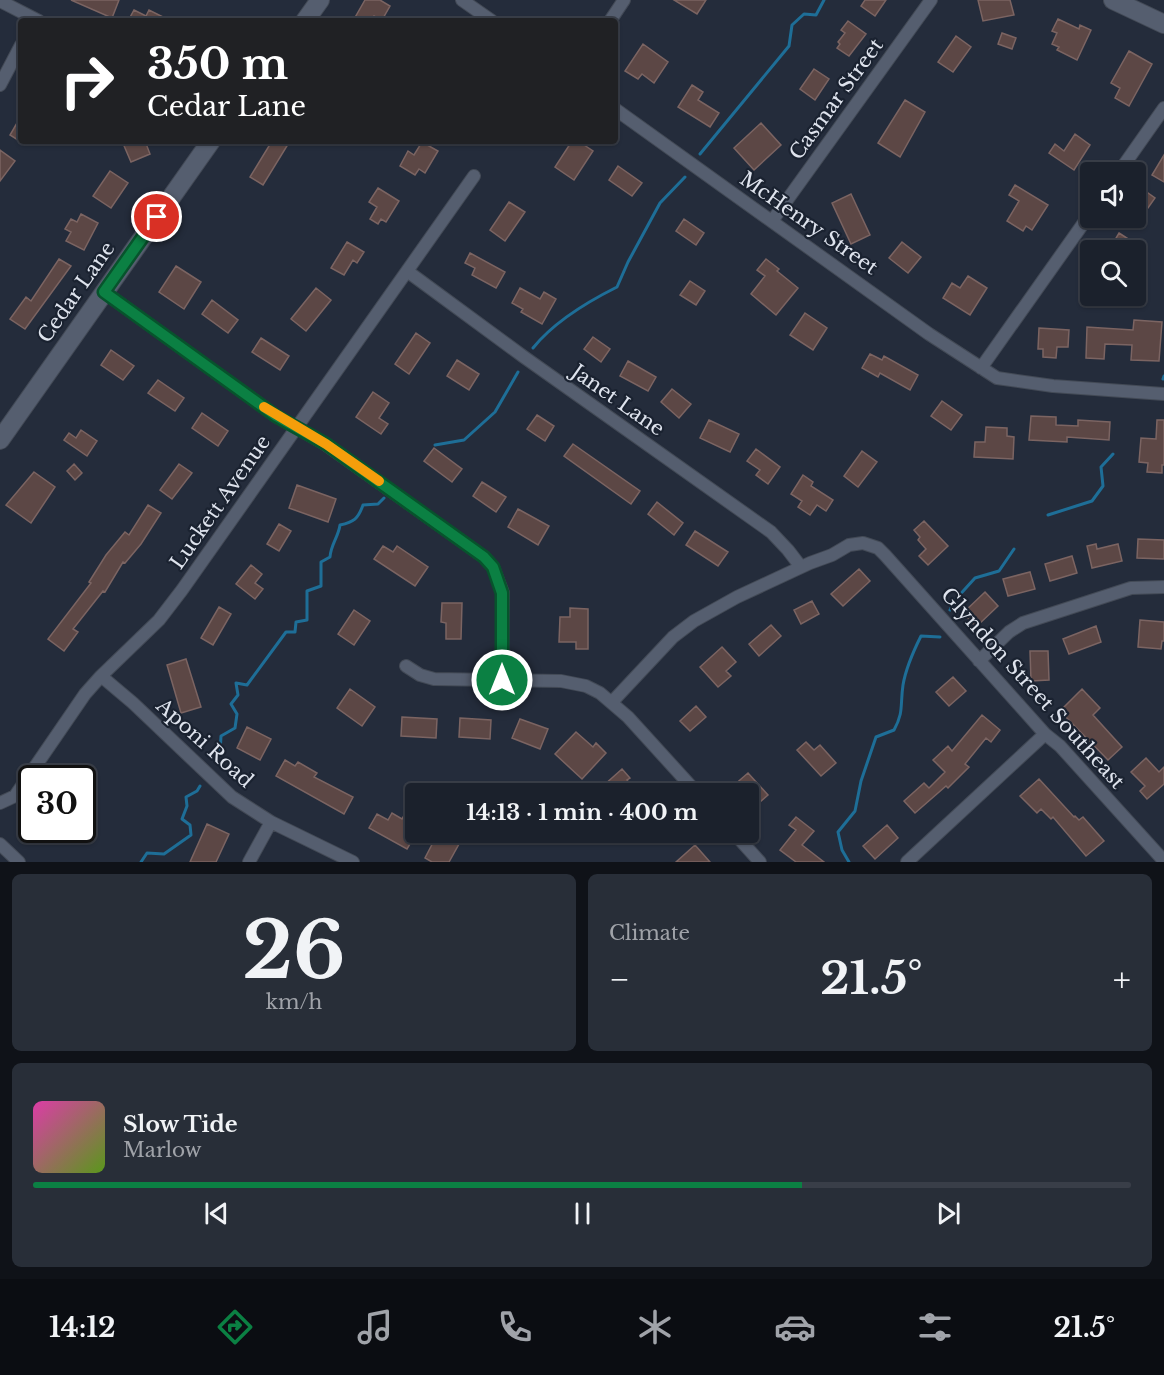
<!DOCTYPE html>
<meta charset="utf-8">
<style>
body{margin:0;font-family:"Libre Baskerville",serif;background:#282e38;color:#f1f3f6;height:100vh;display:flex;flex-direction:column;font-size:22px;white-space:nowrap}
*{box-sizing:border-box;margin:0}
p{font-size:20px;color:#a0a3a9}
.icon{flex:none;width:33px;height:33px;fill:none;stroke:currentColor;stroke-width:2;stroke-linecap:round;stroke-linejoin:round}
.map{position:relative;height:862px;overflow:hidden}
.sheet{display:flex;flex-direction:column;gap:12px;padding:12px;background:#0f1218;flex:1}
.sheet>*{flex:none}
.guide{position:absolute;left:18px;top:18px;width:600px;height:126px;border-radius:6px;box-shadow:0 2px 4px #0004,0 0 0 2px #393e48;background:#202124;color:#fff;overflow:hidden}
.fabs{position:absolute;left:1080px;top:162px;display:grid;gap:12px}
.fabs a{display:grid;place-items:center;width:66px;height:66px;border-radius:6px;background:#1b212c;box-shadow:0 2px 4px #0004,0 0 0 2px #393e48;font-size:30px}
.speed{position:absolute;left:18px;top:765px;display:flex;gap:12px;font-size:30px;font-weight:700;text-align:center}
.speed>*{display:grid;place-content:center;width:78px;height:78px;border-radius:50%;background:#1b212c;box-shadow:0 2px 4px #0004,0 0 0 2px #393e48;line-height:1}
.speed .limit{border:3px solid #111;border-radius:9px;background:#fff;color:#111}
.pin{position:absolute;display:grid;place-items:center;width:51px;height:51px;color:#fff;margin:-26px;border:3px solid #fff;border-radius:50%;box-shadow:0 2px 6px #0007}
.me{position:absolute;width:66px;margin:-33px;rotate:0deg;stroke-linejoin:round;filter:drop-shadow(0 0 4px #0008)}
.turn{display:flex;align-items:center;gap:21px;height:126px;padding:0 30px;font-size:27px}
.turn .icon{width:78px;height:78px;stroke-width:2.5}
.turn b{display:block;font-size:42px;line-height:51px}
.big{font-size:45px;font-weight:700;line-height:1.1}
.sheet .widget{flex:1;display:flex;flex-direction:column;justify-content:center;gap:9px;min-width:0;padding:0 21px;border-radius:9px;background:#282e38}
.sheet .dial{align-items:center;gap:0}
.dial b{font-size:78px;line-height:1}
.song{display:flex;align-items:center;gap:18px}
.cover{width:72px;height:72px;border-radius:9px;background:linear-gradient(135deg,hsl(320 70% 55%),hsl(90 70% 35%))}
.played{height:6px;border-radius:3px;background:linear-gradient(90deg,#0b8043 70%,#393e48 70%)}
.keys{display:flex;justify-content:space-around;direction:ltr}
.heat{display:flex;justify-content:space-between;align-items:center;font-size:33px;direction:ltr}
.sheet .tiles{flex:1;display:grid;gap:12px;grid-template-columns:1fr 1fr}
.widget:last-child{grid-column:span 2}
.trip{position:absolute;left:405px;top:783px;width:354px;height:60px;border-radius:6px;background:#1b212c;box-shadow:0 2px 4px #0004,0 0 0 2px #393e48;font-weight:700;line-height:60px;text-align:center}
.menu{display:flex;height:96px;justify-content:space-around;align-items:center;background:#0b0d12;color:#a0a3a9}
.menu .icon{width:42px;height:42px}
.menu .active{color:#0b8043}
.menu b{font-size:27px;color:#f1f3f6}
.map>svg:first-child{display:block}
.lines{fill:none;stroke-linecap:round;stroke-linejoin:round}
.stream{stroke:#1e6e97;stroke-width:3}
.building{fill:#5c4745;stroke:#7b6462;stroke-width:1.5}
.minor-casing{stroke:#434a56;stroke-width:14}
.secondary-casing{stroke:#434a56;stroke-width:20}
.minor{stroke:#555e6f;stroke-width:12}
.secondary{stroke:#555e6f;stroke-width:18}
.route-casing{stroke:#07532c;stroke-width:15}
.route{stroke:#0b8043;stroke-width:10}
.slow{stroke:#f59e0b;stroke-width:10}
.labels{text-anchor:middle;dominant-baseline:central;stroke-width:4.5;stroke-linejoin:round;paint-order:stroke}
.street-label{font-size:20px;fill:#dee3ed;stroke:#1a2230}
</style>
<div class="map">
<svg width="1164" height="862" viewBox="0 0 1164 862">
<rect width="100%" height="100%" fill="#242c3b"/>
<g class="lines">
<path class="stream" d="M700,154L789,46L792,25L804,14L816,15L824,0
M533,348C553,323 589,301 617,287L628,262L660,203L685,177
M1163,379L1164,376
M435,445L464,440L495,412L518,372
M1048,515L1092,501L1103,486L1101,467L1113,454
M950,610L955,600L975,578L999,571L1014,549
M215,761L220,753L221,736L235,728L237,714L231,704L238,695L236,683L247,685L286,632H295L296,622L307,620V591L321,586V562L330,557C331,544 338,538 340,525C354,522 358,519 363,505L378,504L384,498
M141,862L147,853L164,854L191,835L190,825L182,819L187,806L186,797L197,791L200,786
M849,862L842,850L838,832L855,811L861,781L876,737L894,730C904,712 900,705 903,685C906,667 913,652 921,636L940,637"/>
</g>
<path class="building" d="M71,0H119L112,18Z
M365,0H380L390,6L382,20L374,16L371,21H353Z
M674,0H706L697,14Z
M865,0H886L875,16L861,6Z
M978,0H1010L1014,15L983,21Z
M134,10L146,16L149,10L171,21H128Z
M1058,19L1079,29L1080,25L1091,30L1077,60L1057,50L1059,47L1052,44L1057,33L1052,31Z
M848,21L866,34L849,56L837,48L840,44L838,42L845,33L841,30Z
M1002,33L1016,38L1012,49L998,44Z
M956,36L971,47L953,72L938,62Z
M643,44L668,62L654,83L642,74L638,79L625,71Z
M1129,51L1152,64L1129,106L1115,98L1120,88L1111,83Z
M814,69L829,79L815,100L800,89Z
M692,85L703,92L698,100L719,113L710,127L678,107Z
M905,100L925,112L900,157L878,143Z
M21,116V142L10,135Z
M761,123L781,145L754,170L734,148Z
M1075,134L1090,145L1074,170L1049,153L1055,144L1064,151Z
M122,141H145L150,154L131,162Z
M272,141H290L263,185L250,177Z
M572,141H578L593,151L574,180L555,167Z
M422,142L438,151L425,173L419,169L415,175L400,166L408,151L414,155Z
M0,150L15,161L0,181Z
M1164,155V182L1152,175Z
M618,166L642,183L632,196L609,180Z
M110,171L128,183L111,208L93,196Z
M1015,185L1048,205L1032,230L1026,226L1023,231L1007,221L1019,201L1009,195Z
M378,188L399,201L386,222L381,219L378,224L370,219L377,207L369,202Z
M1141,188L1155,198L1136,225V196Z
M851,194L870,235L851,244L832,203Z
M509,202L525,212L505,241L490,230Z
M81,214L98,223L84,250L66,241L71,232L65,229L71,219L77,222Z
M684,219L704,233L696,245L676,231Z
M1119,233L1133,242L1128,250H1109Z
M347,242L364,252L357,263L353,260L344,275L331,268Z
M902,242L921,257L908,273L889,258Z
M470,253L505,272L496,288L472,275L475,268L465,263Z
M59,259L71,266L25,329L10,319L26,297L31,301Z
M766,259L779,269L777,271L798,288L776,315L751,294L765,276L757,270Z
M176,266L201,282L184,309L159,292Z
M968,276L987,288L970,315L943,298L952,283L960,288Z
M690,281L705,291L696,305L680,295Z
M316,288L331,300L306,331L291,319Z
M520,288L540,299L544,292L556,299L542,324L521,312L523,309L512,303Z
M212,300L238,320L228,333L202,314Z
M805,313L827,328L813,350L790,335Z
M1134,320L1162,322L1159,361L1131,360L1132,345L1105,344L1104,359L1086,358L1087,327L1133,330Z
M1039,328L1069,330L1068,347H1057L1056,358L1043,357V349H1038Z
M416,333L430,343L409,374L395,364Z
M593,337L610,349L601,362L584,349Z
M261,338L289,356L280,370L252,352Z
M111,350L134,366L123,380L101,365Z
M870,354L882,360L884,356L918,375L910,390L880,373L878,377L862,368Z
M457,360L479,374L469,390L447,376Z
M628,361L656,377L648,391L620,376Z
M158,380L184,398L175,411L148,393Z
M672,389L691,404L679,418L661,402Z
M373,392L389,403L379,418L388,424L381,434L356,417Z
M942,401L962,415L951,430L931,416Z
M202,413L228,431L218,446L192,428Z
M537,415L554,426L545,441L527,429Z
M1031,416L1056,417V425L1078,426V420L1110,422L1109,440L1067,437V442L1029,440Z
M709,420L739,434L730,452L700,438Z
M1157,420H1164V465H1162V473L1147,472L1148,463L1139,462L1141,438L1156,439Z
M986,427L1007,428V436L1014,437L1013,459L974,457L975,442H985Z
M81,430L97,441L87,456L64,440L69,433L76,438Z
M573,444L640,491L631,504L564,456Z
M434,448L462,469L452,482L424,461Z
M756,449L780,467L768,484L756,475L760,470L747,461Z
M862,451L877,462L858,487L844,476Z
M74,464L82,473L75,480L67,471Z
M179,464L192,473L172,499L160,490Z
M34,472L55,487L31,523L6,505Z
M803,475L813,482L811,486L833,500L826,511L817,505L810,515L798,507L802,501L791,494Z
M482,482L506,497L496,512L473,496Z
M297,485L336,499L328,522L289,508Z
M657,502L683,523L674,535L648,514Z
M148,505L161,513L141,544L125,563L123,562L105,592L103,591L73,629L78,632L64,651L48,639L91,583L89,582L106,555L125,532L129,535Z
M518,509L549,526L538,545L508,527Z
M924,521L948,546L928,565L919,556L926,549L918,540L920,537L914,530Z
M279,524L291,531L279,551L267,544Z
M695,531L728,552L718,566L686,545Z
M1138,539L1164,540V559L1137,558Z
M1096,544L1097,549L1118,544L1122,561L1092,568L1087,546Z
M383,546L393,552L397,546L428,567L415,586L374,559Z
M1072,556L1077,573L1050,581L1045,564Z
M251,565L262,574L255,583L263,589L255,599L236,584Z
M859,569L870,581L843,606L831,594Z
M1030,572L1035,589L1008,596L1003,579Z
M985,592L998,606L976,627L963,613Z
M812,601L819,614L801,624L794,610Z
M442,603H462L461,639H446V623L441,622Z
M219,607L231,614L213,645L201,638Z
M570,608L588,609V649H576V642H559L560,617H570Z
M354,610L370,621L354,645L338,634Z
M1140,620L1164,622V641H1162L1161,649L1138,647Z
M771,625L781,636L759,656L749,644Z
M1096,626L1101,642L1069,654L1063,639Z
M722,647L736,662L726,671L731,676L718,687L700,667Z
M1030,651H1048L1049,680L1031,681Z
M186,659L201,707L181,713L167,665Z
M953,677L966,691L949,706L936,692Z
M350,689L375,707L362,726L337,708Z
M1082,689L1100,708L1093,715L1122,747L1108,760L1060,711Z
M696,706L706,717L690,731L680,721Z
M982,715L1000,730L991,742L986,738L965,764L969,767L948,788L946,786L915,813L904,801L924,783L929,788L945,772L933,760L948,746L952,751Z
M402,717L437,719L436,738L401,736Z
M460,718L491,720L490,739L459,737Z
M520,719L548,729L540,749L512,738Z
M247,727L271,739L260,760L237,748Z
M576,732L593,747L596,743L606,753L582,779L555,754Z
M806,742L814,750L820,745L836,763L821,776L797,750Z
M1146,758L1159,772L1164,767V784L1147,799L1140,791L1145,786L1131,772Z
M285,760L295,766L298,762L317,773L314,777L353,797L344,814L276,776Z
M622,769L630,778L627,780L638,794H594Z
M748,773L768,795L753,808L748,803V794H740L733,786Z
M1039,779L1074,817L1075,816L1079,820L1083,817L1104,841L1086,856L1053,817L1051,819L1041,809L1037,813L1020,796Z
M409,807L416,811V834L407,849L369,828L377,814L388,820L392,813L402,819Z
M796,817L814,831L802,845L824,862H796L780,850L796,830L789,825Z
M207,824L229,834L216,862H190Z
M887,825L898,838L875,859L863,846Z
M649,832H671L659,843Z
M438,833L459,844L449,862H432L425,858Z
M695,845L710,862H676Z"/>
<g class="lines">
<g class="minor-casing">
<path id="minor" d="M462,0L492,21
M0,1L39,21
M610,21L624,0
M0,85L21,45
M615,109L929,334L997,378L1053,386L1164,394
M1119,172L1164,108
M772,221L931,0
M407,271L524,357L771,532L788,550L801,567
M104,292L276,416L325,444L484,557L493,567L503,593L502,680
M981,368L1090,214
M979,661L1009,632L1023,623L1131,588L1164,587
M406,666L420,675L434,679L561,681L586,686L600,693L628,717L698,794
M101,676L133,703L232,797L271,822L353,862
M612,702L673,637L694,621L737,597L810,563L832,555L849,545L863,543L878,548L885,555L1045,734L1060,746L1164,861
M0,803L15,796L85,694L101,676L159,620L182,590L474,176
M733,832L760,862
M0,844L19,862
M249,862L271,822
M907,862L1045,734"/>
</g>
<g class="secondary-casing">
<path id="secondary" d="M1113,0L1164,24
M305,21L320,0
M0,440L211,141"/>
</g>
<use href="#minor" class="minor"/>
<use href="#secondary" class="secondary"/>
</g>
<g class="lines">
<g class="route-casing">
<path id="route" d="M157,217L104,292L276,416L326,444L484,557L493,567L502,593V680"/>
</g>
<use href="#route" class="route"/>
<path class="slow" d="M264,407L326,444L379,481"/>
</g>
<g class="labels">
<g class="street-label">
<text transform="translate(836 99) rotate(-54)">Casmar Street</text>
<text transform="translate(809 223) rotate(35)">McHenry Street</text>
<text transform="translate(76 292) rotate(-55)">Cedar Lane</text>
<text transform="translate(618 400) rotate(35)">Janet Lane</text>
<text transform="translate(220 502) rotate(-55)">Luckett Avenue</text>
<text transform="translate(1033 688) rotate(48)">Glyndon Street Southeast</text>
<text transform="translate(205 743) rotate(42)">Aponi Road</text>
</g>
</g>
</svg>
<div class="fabs">
<a><svg class="icon" aria-label="sound" viewBox="0 0 24 24"><path d="M4 9h4l5-4v14l-5-4H4zM17 9q2 3 0 6"/></svg></a>
<a><svg class="icon" aria-label="search" viewBox="0 0 24 24"><circle cx="10" cy="10" r="6"/><path d="M15 15l6 6"/></svg></a>
</div>
<div class="speed"><div class="limit">30</div></div>
<div class="pin" style="left:157px;top:217px;background:#d93025"><svg class="icon" aria-label="arrive" viewBox="0 0 24 24"><path d="M6 21V4h12l-3 4 3 4H6"/></svg></div>
<svg class="me" style="left:502px;top:680px" viewBox="-20 -20 40 40"><circle r="17" fill="#0b8043" stroke="#fff" stroke-width="3"/><path d="M0-11L8 9 0 5-8 9z" fill="#fff"/></svg>
<div class="trip">14:13 · 1 min · 400 m</div>
<div class="guide">
<div class="turn"><svg class="icon" aria-label="right" viewBox="0 0 24 24"><path d="M7 20v-9h11M14 6l5 5-5 5"/></svg><div><b>350 m</b>Cedar Lane</div></div>
</div>
</div>
<section class="sheet">
<div class="tiles">
<div class="widget dial"><b>26</b><p>km/h</p></div>
<div class="widget"><p>Climate</p>
<div class="heat"><a>−</a><b class="big">21.5°</b><a>+</a></div>
</div>
<div class="widget">
<div class="song"><i class="cover"></i><div><b>Slow Tide</b><p>Marlow</p></div></div>
<div class="played"></div>
<div class="keys"><svg class="icon" aria-label="previous" viewBox="0 0 24 24"><path d="M18 5L8 12l10 7zM5 5v14"/></svg><svg class="icon" aria-label="pause" viewBox="0 0 24 24"><path d="M8 5v14M16 5v14"/></svg><svg class="icon" aria-label="next" viewBox="0 0 24 24"><path d="M6 5l10 7-10 7zM19 5v14"/></svg></div>
</div>
</div>
</section>
<nav class="menu">
<b>14:12</b>
<svg class="icon active" aria-label="directions" viewBox="0 0 24 24"><path d="M12 3l9 9-9 9-9-9zM9 14v-3h6M13 9l2 2-2 2"/></svg>
<svg class="icon" aria-label="music" viewBox="0 0 24 24"><path d="M9 18V5l10-2v13"/><circle cx="6" cy="18" r="3"/><circle cx="16" cy="16" r="3"/></svg>
<svg class="icon" aria-label="phone" viewBox="0 0 24 24"><path d="M5 4h4l2 5-3 2q2 4 5 5l2-3 5 2v4C11 20 4 13 5 4z"/></svg>
<svg class="icon" aria-label="climate" viewBox="0 0 24 24"><path d="M12 3v18M4 7l16 10M4 17L20 7"/></svg>
<svg class="icon" aria-label="car" viewBox="0 0 24 24"><path d="M5 17H2v-5l4-1 3-4h7l3 4 3 1v5h-3M9 17h6M6 11h13"/><circle cx="7" cy="17" r="2"/><circle cx="17" cy="17" r="2"/></svg>
<svg class="icon" aria-label="filters" viewBox="0 0 24 24"><path d="M4 7h16M4 17h16"/><circle cx="9" cy="7" r="2"/><circle cx="15" cy="17" r="2"/></svg>
<b>21.5°</b>
</nav>
